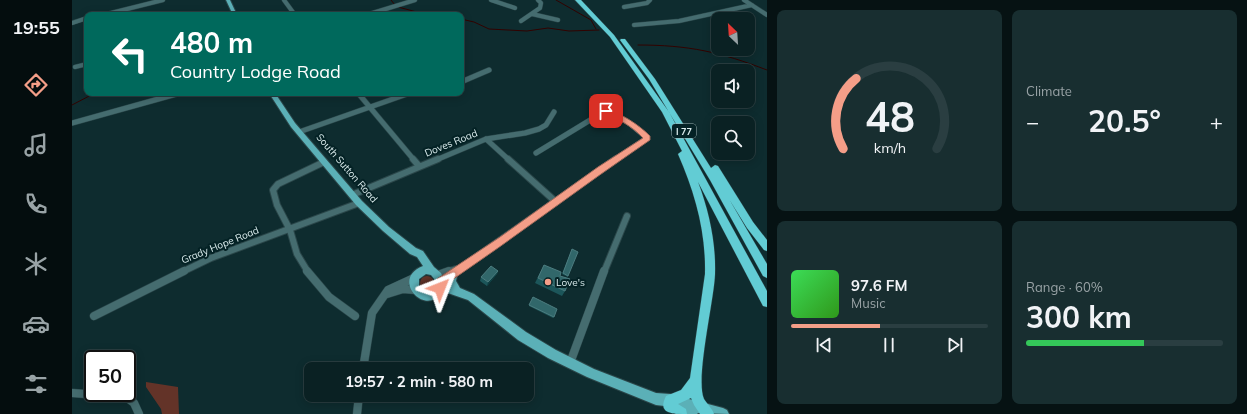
<!DOCTYPE html>
<meta charset="utf-8">
<style>
body{margin:0;font-family:Mulish,sans-serif;background:#182e30;color:#f1f3f6;height:100vh;display:flex;flex-direction:column;font-size:15px;white-space:nowrap}
*{box-sizing:border-box;margin:0}
p{font-size:13px;color:#99a3a6}
.icon{flex:none;width:22px;height:22px;fill:none;stroke:currentColor;stroke-width:2;stroke-linecap:round;stroke-linejoin:round}
.map{position:relative;flex:1;overflow:hidden}
.drawer{display:flex;flex-direction:column;gap:10px;padding:10px;background:#061213;width:480px}
.drawer>*{flex:none}
.guide{position:absolute;left:12px;top:12px;width:380px;height:84px;border-radius:8px;box-shadow:0 2px 10px #0003,0 0 0 1px #2a3e41;background:#00695c;color:#fff;overflow:hidden}
.needle{width:26px;rotate:335deg}
.controls{position:absolute;left:639px;top:12px;display:grid;gap:8px}
.controls a{display:grid;place-items:center;width:44px;height:44px;border-radius:8px;background:#0a2123;box-shadow:0 2px 10px #0003,0 0 0 1px #2a3e41;font-size:20px}
.speed{position:absolute;left:12px;top:350px;display:flex;gap:8px;font-size:20px;font-weight:700;text-align:center}
.speed>*{display:grid;place-content:center;width:52px;height:52px;border-radius:50%;background:#0a2123;box-shadow:0 2px 10px #0003,0 0 0 1px #2a3e41;line-height:1}
.speed .limit{border:2px solid #111;border-radius:6px;background:#fff;color:#111}
.pin{position:absolute;display:grid;place-items:center;width:34px;height:34px;color:#fff;margin:-17px;border-radius:8px;box-shadow:0 2px 6px #0006}
.me{position:absolute;width:44px;margin:-22px;rotate:45deg;stroke-linejoin:round;filter:drop-shadow(0 0 3px #0008)}
.turn{display:flex;align-items:center;gap:14px;height:84px;padding:0 20px;font-size:18px}
.turn .icon{width:52px;height:52px;stroke-width:2.5}
.turn b{display:block;font-size:28px;line-height:34px}
.big{font-size:30px;font-weight:700;line-height:1.1}
.drawer .card{flex:1;display:flex;flex-direction:column;justify-content:center;gap:6px;min-width:0;padding:0 14px;border-radius:8px;background:#182e30}
.drawer .dial{align-items:center;gap:0}
.dial svg{height:104px;overflow:visible;fill:none;stroke:#2a3e41;stroke-width:7;stroke-linecap:round;text-anchor:middle}
.dial text{fill:#f1f3f6;stroke:none}
.song{display:flex;align-items:center;gap:12px}
.cover{width:48px;height:48px;border-radius:6px;background:linear-gradient(135deg,hsl(130 70% 55%),hsl(110 70% 35%))}
.played{height:4px;border-radius:2px;background:linear-gradient(90deg,#f49e88 45%,#2a3e41 45%)}
.keys{display:flex;justify-content:space-around;direction:ltr}
.heat{display:flex;justify-content:space-between;align-items:center;font-size:22px;direction:ltr}
.charge{height:6px;border-radius:3px;background:linear-gradient(90deg,#34c759 60%,#2a3e41 0)}
.drawer .tiles{flex:1;display:grid;gap:10px;grid-template-columns:repeat(2,1fr)}
.trip{position:absolute;left:232px;top:362px;width:230px;height:40px;border-radius:8px;background:#0a2123;box-shadow:0 2px 10px #0003,0 0 0 1px #2a3e41;font-weight:700;line-height:40px;text-align:center}
main{display:flex;flex:1;min-height:0}
.tabs{display:flex;flex-direction:column;width:72px;justify-content:space-around;align-items:center;background:#040d0e;color:#99a3a6}
.tabs .icon{width:28px;height:28px}
.tabs .on{color:#f49e88}
.tabs b{font-size:18px;color:#f1f3f6}
.map>svg:first-child{display:block}
.green{fill:#633328}
.lines{fill:none;stroke-linecap:round;stroke-linejoin:round}
.stream{stroke:#320200;stroke-width:1}
.minor-far3-casing{stroke:#2b474a;stroke-width:5}
.minor-far2-casing{stroke:#2b474a;stroke-width:6}
.minor-far1-casing{stroke:#2b474a;stroke-width:8}
.minor-casing{stroke:#2b474a;stroke-width:9}
.major-casing{stroke:#2b474a;stroke-width:2}
.highway-casing{stroke:#2b474a;stroke-width:1}
.minor-far3{stroke:#456c6f;stroke-width:4}
.minor-far2{stroke:#456c6f;stroke-width:5}
.minor-far1{stroke:#456c6f;stroke-width:6}
.minor{stroke:#456c6f;stroke-width:8}
.major{fill:#5bb0b7;fill-rule:evenodd}
.highway{fill:#62ccd4;fill-rule:evenodd}
.wall{fill:#1c565a}
.shaded-wall{fill:#0e3f42}
.building{fill:#31676a;stroke:#4c7c7f}
.route{fill:#f49e88;stroke:#9f6758}
.poi-dot{fill:#f49e88;stroke:#042225;stroke-width:1.5}
.labels{text-anchor:middle;dominant-baseline:central;stroke-width:4;stroke-linejoin:round;paint-order:stroke}
.shield{fill:#042225;stroke:#9bb0b2;stroke-width:1}
.shield-label{font-size:9px;font-weight:bold;fill:#dcedee}
.street-label{font-size:10px;fill:#dcedee;stroke:#042225}
.poi-label{font-size:10px;fill:#dcedee;stroke:#042225;text-anchor:start}
</style>
<main>
<nav class="tabs">
<b>19:55</b>
<svg class="icon on" aria-label="directions" viewBox="0 0 24 24"><path d="M12 3l9 9-9 9-9-9zM9 14v-3h6M13 9l2 2-2 2"/></svg>
<svg class="icon" aria-label="music" viewBox="0 0 24 24"><path d="M9 18V5l10-2v13"/><circle cx="6" cy="18" r="3"/><circle cx="16" cy="16" r="3"/></svg>
<svg class="icon" aria-label="phone" viewBox="0 0 24 24"><path d="M5 4h4l2 5-3 2q2 4 5 5l2-3 5 2v4C11 20 4 13 5 4z"/></svg>
<svg class="icon" aria-label="climate" viewBox="0 0 24 24"><path d="M12 3v18M4 7l16 10M4 17L20 7"/></svg>
<svg class="icon" aria-label="car" viewBox="0 0 24 24"><path d="M5 17H2v-5l4-1 3-4h7l3 4 3 1v5h-3M9 17h6M6 11h13"/><circle cx="7" cy="17" r="2"/><circle cx="17" cy="17" r="2"/></svg>
<svg class="icon" aria-label="filters" viewBox="0 0 24 24"><path d="M4 7h16M4 17h16"/><circle cx="9" cy="7" r="2"/><circle cx="15" cy="17" r="2"/></svg>
</nav>
<div class="map">
<svg width="695" height="414" viewBox="0 0 695 414">
<rect width="100%" height="100%" fill="#0e2c2f"/>
<path class="green" d="M348 283a7 7 0 1 1 14 0a7 7 0 1 1-14 0Z
M74,382L106,387L107,414H90L89,409L74,387Z"/>
<g class="lines">
<path class="stream" d="M319,0L323,5
M484,0L519,20L524,29
M326,7L356,15
M389,19L402,22L417,29L455,31L476,28L497,31L527,30
M566,45C617,45 648,52 695,70
M0,105L23,93"/>
<g class="minor-far3-casing">
<path id="minor-far3" d="M212,0L223,15
M419,0L443,8
M672,0L695,15
M552,7L575,3L578,0
M460,14L486,20
M31,15L91,0
M294,15L343,0
M449,21L468,8L469,3L466,0
M0,23L15,18
M562,25L607,21L680,5
M3,67L15,64
M415,71L417,70"/>
</g>
<g class="minor-far2-casing">
<path id="minor-far2" d="M389,82L417,70
M286,93L342,160
M0,123L108,93
M227,132L338,93
M414,139L437,160
M464,153L533,111L556,122L575,138L542,160
M364,160L414,139L453,133L467,129L474,125L482,112"/>
</g>
<g class="minor-far1-casing">
<path id="minor-far1" d="M341,159L347,166
M436,159L484,202
M280,195L366,159
M110,272L139,258L287,203
M236,272L225,254L218,230L205,205L201,190L206,184L252,162
M374,272L384,269
M383,272L544,159
M532,272L555,216"/>
</g>
<g class="minor-casing">
<path id="minor" d="M235,271L257,297L283,316
M366,275L377,271
M369,282L385,271
M315,294L331,289L343,290
M22,316L112,271
M498,363L532,271
M291,369L300,313L316,290L342,278
M0,393L54,397L62,403L67,414
M285,414L287,395"/>
</g>
<g class="major-casing">
<path id="major" d="M154,0H158L165,15H161Z
M197,93H203L223,123L290,201L317,227L344,248L351,251L362,267L369,273L373,282L375,284L374,282L377,273L380,272L383,273L385,276L384,281L388,288L402,294L454,332L484,350L522,369L584,393L598,394L651,408L655,410L657,414L625,413L626,414H604L602,413L600,409L601,407L584,405L515,377L476,358L446,340L396,300L370,291C355,319 317,279 351,266L345,257L338,254L311,231L284,205L219,127ZM354,274L359,275L363,280V287L358,292L352,291L347,286V279Z"/>
</g>
<g class="highway-casing">
<path id="highway" d="M503,0H509L542,35L597,112L695,291V307L691,306L626,182C637,211 644,243 643,274C642,301 623,379 632,399C635,404 640,408 642,414H628L622,405L619,398L606,404L614,409L615,414C600,414 585,414 594,396L609,390L618,378L633,274C634,231 623,193 606,154L610,151L590,112L538,37Z
M549,39H553L583,79L639,168L643,165L646,166L681,222L695,240V251L692,250L675,228L657,199L695,264V278L691,276L638,180L577,79L548,40Z"/>
</g>
<use href="#minor-far3" class="minor-far3"/>
<use href="#minor-far2" class="minor-far2"/>
<use href="#minor-far1" class="minor-far1"/>
<use href="#minor" class="minor"/>
<use href="#major" class="major"/>
<use href="#highway" class="highway"/>
</g>
<path class="wall" d="M500,249L496,276V277L490,274Z
M472,265L488,276L493,291L490,296L463,283Z
M426,271L425,274L415,286L408,281L409,277Z
M461,297L482,317L481,318L457,306Z"/>
<path class="shaded-wall" d="M426,271L425,274L415,286L416,282Z"/>
<path class="building" d="M500,249L506,252L496,276L491,273Z
M472,265L489,272L488,276L498,279L493,291L466,278Z
M419,266L426,271L416,282L409,277Z
M461,297L485,309L482,317L457,305Z"/>
<path class="route" d="M534,109C550,114 566,124 578,136V140C510,186 445,236 377,282L374,285L372,291L368,293L364,291L363,288L365,279L428,237L526,167L571,138C560,126 545,118 531,113V110Z"/>
<circle class="poi-dot" cx="476" cy="282" r="4"/>
<g class="labels">
<rect class="shield" x="600" y="124" width="24" height="14" rx="3"/>
<g class="shield-label">
<text x="612" y="131">I 77</text>
</g>
<g class="street-label">
<text transform="translate(379 143) rotate(-22)">Doves Road</text>
<text transform="translate(275 168) rotate(49)">South Sutton Road</text>
<text transform="translate(148 245) rotate(-22)">Grady Hope Road</text>
</g>
<g class="poi-label">
<text x="484" y="282">Love's</text>
</g>
</g>
</svg>
<div class="controls">
<a><svg class="needle" viewBox="-14 -14 28 28"><path d="M0-13l5 13h-10z" fill="#e53935"/><path d="M0 13l5-13h-10z" fill="#99a3a6"/></svg></a>
<a><svg class="icon" aria-label="sound" viewBox="0 0 24 24"><path d="M4 9h4l5-4v14l-5-4H4zM17 9q2 3 0 6"/></svg></a>
<a><svg class="icon" aria-label="search" viewBox="0 0 24 24"><circle cx="10" cy="10" r="6"/><path d="M15 15l6 6"/></svg></a>
</div>
<div class="speed"><div class="limit">50</div></div>
<div class="pin" style="left:534px;top:111px;background:#d93025"><svg class="icon" aria-label="arrive" viewBox="0 0 24 24"><path d="M6 21V4h12l-3 4 3 4H6"/></svg></div>
<svg class="me" style="left:368px;top:288px" viewBox="-20 -20 40 40"><path d="M0-17L14 15 0 8-14 15z" fill="#f49e88" stroke="#fff" stroke-width="4"/></svg>
<div class="trip">19:57 · 2 min · 580 m</div>
<div class="guide">
<div class="turn"><svg class="icon" aria-label="left" viewBox="0 0 24 24"><path d="M17 20v-9H6M10 6l-5 5 5 5"/></svg><div><b>480 m</b>Country Lodge Road</div></div>
</div>
</div>
<section class="drawer">
<div class="tiles">
<div class="card dial"><svg viewBox="0 0 100 80">
<path d="M14 69A42 42 0 1 1 86 69"/>
<path d="M14 69A42 42 0 0 1 24 15" stroke="#f49e88"/>
<text x="50" y="56" font-size="32" font-weight="700">48</text>
<text x="50" y="72" font-size="11">km/h</text>
</svg></div>
<div class="card"><p>Climate</p>
<div class="heat"><a>−</a><b class="big">20.5°</b><a>+</a></div>
</div>
<div class="card">
<div class="song"><i class="cover"></i><div><b>97.6 FM</b><p>Music</p></div></div>
<div class="played"></div>
<div class="keys"><svg class="icon" aria-label="previous" viewBox="0 0 24 24"><path d="M18 5L8 12l10 7zM5 5v14"/></svg><svg class="icon" aria-label="pause" viewBox="0 0 24 24"><path d="M8 5v14M16 5v14"/></svg><svg class="icon" aria-label="next" viewBox="0 0 24 24"><path d="M6 5l10 7-10 7zM19 5v14"/></svg></div>
</div>
<div class="card"><p>Range · 60%</p><b class="big">300 km</b><div class="charge"></div></div>
</div>
</section>
</main>
